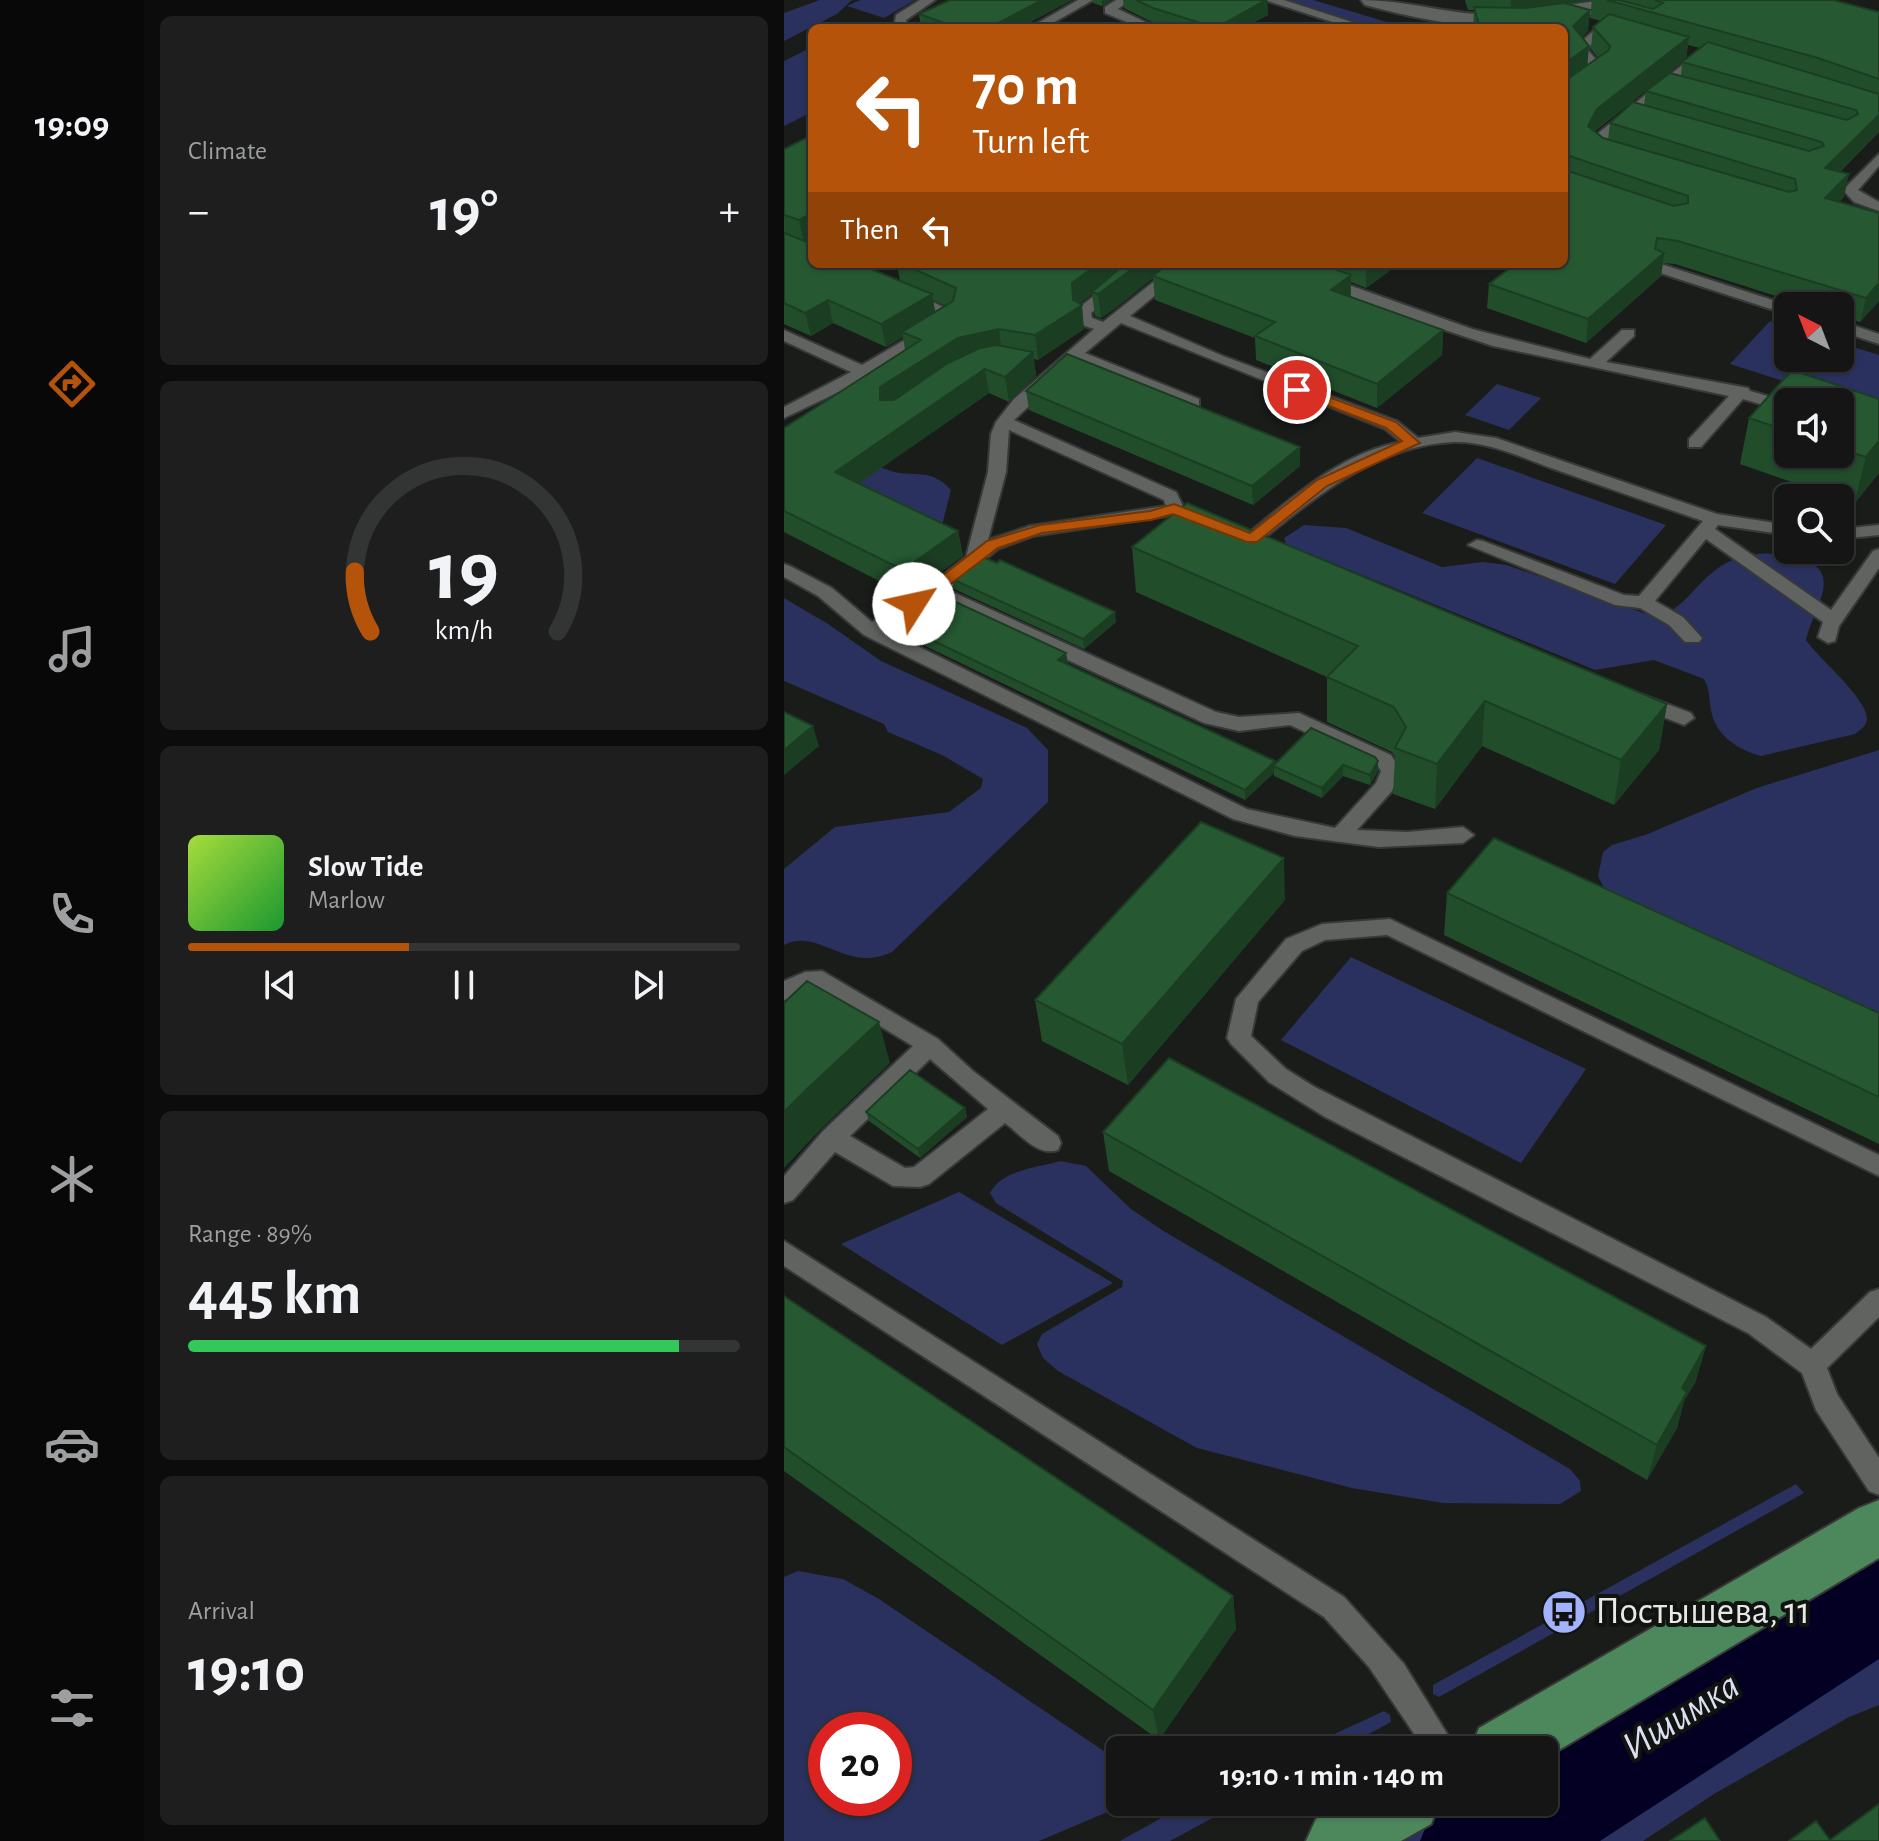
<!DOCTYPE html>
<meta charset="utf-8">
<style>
body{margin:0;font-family:"Alegreya Sans",sans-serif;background:#1d1e1d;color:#f1f3f6;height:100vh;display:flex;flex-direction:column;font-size:30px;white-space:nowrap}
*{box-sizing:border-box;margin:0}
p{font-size:26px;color:#9d9fa0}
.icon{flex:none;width:44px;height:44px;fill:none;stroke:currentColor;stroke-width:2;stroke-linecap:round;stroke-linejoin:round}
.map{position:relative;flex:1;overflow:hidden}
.details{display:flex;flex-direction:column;gap:16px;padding:16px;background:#0b0c0b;width:640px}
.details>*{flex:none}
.top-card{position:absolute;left:24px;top:24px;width:760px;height:244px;border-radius:12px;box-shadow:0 2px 6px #0004,0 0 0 2px #333434;background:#b45309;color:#fff;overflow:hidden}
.needle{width:52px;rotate:318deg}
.fabs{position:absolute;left:990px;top:292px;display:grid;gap:16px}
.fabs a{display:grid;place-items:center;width:80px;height:80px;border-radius:12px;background:#141514;box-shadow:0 2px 6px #0004,0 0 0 2px #333434;font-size:40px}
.speed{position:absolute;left:24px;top:1712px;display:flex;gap:16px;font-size:40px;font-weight:700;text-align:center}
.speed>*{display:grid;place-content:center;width:104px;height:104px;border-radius:50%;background:#141514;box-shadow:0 2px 6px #0004,0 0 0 2px #333434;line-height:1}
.speed .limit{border:12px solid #d22;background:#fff;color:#111}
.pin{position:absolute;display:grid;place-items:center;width:68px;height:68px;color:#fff;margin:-34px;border:4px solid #fff;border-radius:50%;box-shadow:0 2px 8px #0007}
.me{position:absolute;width:88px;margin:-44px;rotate:55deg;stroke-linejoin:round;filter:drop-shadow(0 0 6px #0008)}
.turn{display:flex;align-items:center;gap:28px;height:168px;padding:0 32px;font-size:36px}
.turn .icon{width:104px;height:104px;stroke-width:2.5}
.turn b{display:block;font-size:56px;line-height:68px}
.then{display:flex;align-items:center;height:76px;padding:0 32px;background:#0003;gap:16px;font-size:30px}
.big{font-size:60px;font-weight:700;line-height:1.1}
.details .widget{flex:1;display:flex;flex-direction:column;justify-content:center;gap:12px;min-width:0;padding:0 28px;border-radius:12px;background:#1d1e1d}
.details .dial{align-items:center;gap:0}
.dial svg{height:208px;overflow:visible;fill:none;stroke:#333434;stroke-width:7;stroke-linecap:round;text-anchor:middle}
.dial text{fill:#f1f3f6;stroke:none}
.song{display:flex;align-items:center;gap:24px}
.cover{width:96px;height:96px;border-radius:12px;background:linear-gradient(135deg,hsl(80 70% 55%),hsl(130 70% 35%))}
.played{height:8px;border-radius:4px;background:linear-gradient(90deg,#b45309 40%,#333434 40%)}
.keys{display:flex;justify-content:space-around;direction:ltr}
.heat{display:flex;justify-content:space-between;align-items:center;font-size:44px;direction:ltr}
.charge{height:12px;border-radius:6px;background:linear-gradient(90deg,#34c759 89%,#333434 0)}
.trip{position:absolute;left:322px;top:1736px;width:452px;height:80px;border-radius:12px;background:#141514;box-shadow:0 2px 6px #0004,0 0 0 2px #333434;font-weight:700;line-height:80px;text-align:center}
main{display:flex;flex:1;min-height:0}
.tab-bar{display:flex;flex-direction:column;width:144px;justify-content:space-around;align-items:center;background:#080808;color:#9d9fa0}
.tab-bar .icon{width:56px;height:56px}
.tab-bar .on{color:#b45309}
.tab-bar b{font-size:36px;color:#f1f3f6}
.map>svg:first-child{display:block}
.green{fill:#2a315e;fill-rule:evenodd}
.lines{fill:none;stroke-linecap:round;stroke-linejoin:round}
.river{fill:#030024;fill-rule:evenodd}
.service-casing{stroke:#373938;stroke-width:4}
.minor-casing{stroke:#373938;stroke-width:4}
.primary-casing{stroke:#373938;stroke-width:4}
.service{fill:#616361;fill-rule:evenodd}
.minor{fill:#616361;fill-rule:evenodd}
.primary{fill:#4c885c;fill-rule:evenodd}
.wall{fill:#214d2b;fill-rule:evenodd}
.shaded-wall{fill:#1b3e23}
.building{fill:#265932;stroke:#1b3e23;stroke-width:2}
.route{fill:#b45309;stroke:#753606;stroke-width:2}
.labels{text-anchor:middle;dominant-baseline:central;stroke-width:8;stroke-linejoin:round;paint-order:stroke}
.near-poi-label{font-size:38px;fill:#e7e9e7;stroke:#111311;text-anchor:start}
.near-water-label{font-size:40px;font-style:italic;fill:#dbdff0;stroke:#111311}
</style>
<main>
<nav class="tab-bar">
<b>19:09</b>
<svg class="icon on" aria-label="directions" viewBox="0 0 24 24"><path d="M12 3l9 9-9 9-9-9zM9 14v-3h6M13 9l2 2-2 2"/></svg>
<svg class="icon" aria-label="music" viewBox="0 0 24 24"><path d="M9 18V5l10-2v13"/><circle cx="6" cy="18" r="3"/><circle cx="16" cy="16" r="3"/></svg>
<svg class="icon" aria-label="phone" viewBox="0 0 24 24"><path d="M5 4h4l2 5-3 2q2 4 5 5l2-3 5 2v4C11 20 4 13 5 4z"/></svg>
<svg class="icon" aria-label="climate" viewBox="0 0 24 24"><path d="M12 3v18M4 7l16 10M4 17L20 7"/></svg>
<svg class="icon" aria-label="car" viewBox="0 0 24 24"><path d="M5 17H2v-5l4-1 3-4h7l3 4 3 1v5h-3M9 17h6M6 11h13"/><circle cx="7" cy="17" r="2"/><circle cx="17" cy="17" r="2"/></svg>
<svg class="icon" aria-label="filters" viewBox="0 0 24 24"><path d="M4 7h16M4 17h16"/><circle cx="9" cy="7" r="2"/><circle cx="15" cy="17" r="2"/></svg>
</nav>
<section class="details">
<div class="widget"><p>Climate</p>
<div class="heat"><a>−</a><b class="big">19°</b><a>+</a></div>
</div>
<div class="widget dial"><svg viewBox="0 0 100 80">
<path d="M14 69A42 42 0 1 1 86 69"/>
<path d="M14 69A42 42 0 0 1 8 46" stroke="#b45309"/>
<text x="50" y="56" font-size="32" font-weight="700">19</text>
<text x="50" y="72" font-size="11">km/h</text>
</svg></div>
<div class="widget">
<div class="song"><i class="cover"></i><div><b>Slow Tide</b><p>Marlow</p></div></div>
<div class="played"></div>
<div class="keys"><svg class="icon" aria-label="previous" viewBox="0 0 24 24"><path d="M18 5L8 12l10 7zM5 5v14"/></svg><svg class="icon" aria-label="pause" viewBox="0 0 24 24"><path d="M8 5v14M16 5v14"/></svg><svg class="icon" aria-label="next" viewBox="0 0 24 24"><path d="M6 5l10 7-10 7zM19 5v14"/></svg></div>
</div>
<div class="widget"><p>Range · 89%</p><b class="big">445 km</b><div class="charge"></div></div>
<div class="widget"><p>Arrival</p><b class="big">19:10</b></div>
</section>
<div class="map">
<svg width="1095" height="1841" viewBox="0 0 1095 1841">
<rect width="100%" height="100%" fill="#1a1c1a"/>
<path class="green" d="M36,0H68L53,14L0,41V13Z
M76,0H131L100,18L63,6Z
M498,0H529L623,28H593Z
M28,47V112L0,126V61Z
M986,321L1004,327V358H1056V343L1095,355V412L946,364Z
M713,384L757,398L725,430L681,415Z
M36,438C58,449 81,462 104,470C128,479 146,466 167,490L156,533L0,450Z
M693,458L882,525L831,584L638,513Z
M520,525L562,528L658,567L699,562L723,565L868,616C914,616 917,536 1011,557C1063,569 1030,606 1022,640C1034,658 1084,699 1083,719C1082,727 1076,730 1071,734L977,756C954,750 931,735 927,710C925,699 926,689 920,679L870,660L811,670L502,544L500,538Z
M0,598L44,624L97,661L243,728L264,750V802L108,952C62,974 35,927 0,945V869L51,827L165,812L197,788L199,779L158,755L104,732L100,724L0,681Z
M1095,750V1025L820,888L814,876L819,852L828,845L861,835L973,788Z
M567,957L802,1069L737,1163L497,1040Z
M276,1161L302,1166L347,1209L381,1232L786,1469L796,1481L797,1491L776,1504L659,1503L568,1488L413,1448L274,1371L259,1358L253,1344L258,1334L338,1287L339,1281L212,1203L206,1193C218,1170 252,1168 276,1161Z
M175,1192L329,1283L218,1345L57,1244Z
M1012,1484L1020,1493L655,1697L649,1694V1685Z
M1095,1556V1705L1065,1717L930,1794L859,1841H616L680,1802H760V1754Z
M14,1571L59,1579L95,1599L336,1762V1802H347L255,1841H0V1577ZM42,1730H110V1798H42Z
M600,1711L606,1715L607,1722L555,1750H516Z
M406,1802H458L386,1841H336Z"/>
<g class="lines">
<path class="river" d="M1095,1534V1659L816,1841H636L652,1802H760V1750H732L1054,1551Z"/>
<g class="service-casing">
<path id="service" d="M136,0H151L122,20L124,28H110L112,15Z
M294,0H309L260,28H245Z
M332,0H346L334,9L374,28H357L321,13V7Z
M481,0H500L586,28H567Z
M674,17L680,21L672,28H658Z
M815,26L825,29L803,49L821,70L780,99V89L807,69L790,48Z
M913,53L924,56L819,144L831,153V159H821L806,150L807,139Z
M1095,154V166L1074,190L1095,202V211L1070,202L1059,190Z
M392,264H409L346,316L439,356L613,421L634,438L671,432L712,438L933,514L1004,525V535L934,525L931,529L1047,610L1089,551L1095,549V568L1055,626L1051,641L1044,643L1034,637L1039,622L922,539L871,601L899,617L918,638L915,642H901L885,625L856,608L831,605L684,545L693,540L699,541L840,595L855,596L919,521C869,504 819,486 770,469C739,458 704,441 670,442C592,445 532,497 474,543L468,544L445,536V528L466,532C510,496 559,452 617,442L601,429L337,323L301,353L415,399V407H403L293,361L230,420L392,492L399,506L428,520L419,525L389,515L249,536L214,549L164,590L432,712L455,717L515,713L607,755L617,771L608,791L573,830L623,832L679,827L690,835L679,843L595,847L511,836L449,819L80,635L34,596L0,577V564L6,566L48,588L88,622L144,587L182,557L204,472L207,434L212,422L230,399L310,329L295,324L293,309L328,282H338V288L307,313L308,318L319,322ZM225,430L380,500L382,506L246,526L204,540L222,472ZM152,599L420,723L455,731L506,725L593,765L597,771L592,783L551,828L463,809L101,630Z
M484,264H506L688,329L806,359L838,330H850V336L822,362L964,388L966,391L1005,402L1004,412L959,399L917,447H905V439L945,396L709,346L613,314Z
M870,265H880L1007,306H1004V315L999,313L870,271Z
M117,291H127L175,315L170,324L63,388L0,418V407L67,372L0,341V330L78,365L158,318L117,297Z
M1056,321L1095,334V344L1056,331Z
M1095,525V535L1056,539V529Z
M857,694L907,713L910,718L900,725L850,706L847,701Z
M606,919L1095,1155V1176L603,935L541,940L518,951L474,1002L467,1036L502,1069L529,1086L982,1317L1027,1349L1086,1292L1095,1289V1317L1043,1368L1053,1394L1095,1458V1495L1085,1491L1032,1410L1018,1373L964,1333L541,1117L485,1082L447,1044L443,1038L452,999L502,939L538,924Z
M38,971L154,1039L189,1071L274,1136L277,1143L274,1150C254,1157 236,1134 221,1123L145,1184L136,1187L109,1186L51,1152L9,1200L0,1203V1176L39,1131L129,1046L35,989L0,1000V981L21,972ZM146,1059L204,1109L130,1167L121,1168L66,1136Z
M0,1241L560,1597L620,1664L673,1750H641L585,1667L540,1617L0,1266Z"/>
</g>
<g class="minor-casing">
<path id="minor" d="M577,0C623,0 666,15 711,15C754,15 791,0 833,0C826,10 806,15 794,18C721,37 653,24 581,5Z"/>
</g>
<g class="primary-casing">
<path id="primary" d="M1095,1500V1558L760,1759V1750H686L695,1728L1075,1508Z
M562,1802H656L647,1824L617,1841H522L532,1819Z"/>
</g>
<use href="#service" class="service"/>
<use href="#minor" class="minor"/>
<use href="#primary" class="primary"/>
</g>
<path class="wall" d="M166,0H288L235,28H137L135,14Z
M309,0H327L318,6L309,3Z
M339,0H483L484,15L459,28H386L370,23L340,8Z
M681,0H1049L1095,12V132L1056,172L1060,197L1055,202L1095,213V301L1076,322L1056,316V306H1024L891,264L879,263L877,276L802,343L703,308L705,284L780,264L696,28H689L690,10H684ZM808,0L806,18L817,21L809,27L807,49L814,58L803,65L805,46L798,37L804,31L806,10L784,4ZM904,45L916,48L898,62L897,76L862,91L860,105L826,123L824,140L819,138L811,131L902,59Z
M28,135V238L22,242L116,281L113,264H615L582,288L567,282V297L659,330L658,355L593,408L472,360L471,338L371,300L369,278L333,307L317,318L311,316L308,294L295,304L300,329L254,360L250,359L252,376L225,402L205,393L75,483L174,531L179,556L124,596L0,532V428L121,350L119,337L102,347L49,323L27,336L0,324V149ZM149,300L162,306L151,312Z
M1008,370L1095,399V473L1070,504L956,464L965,418ZM1004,402H1056V454H1004Z
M242,391L516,466L469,505L245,410Z
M348,547L883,704L875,750L830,805L698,746L651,809L609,794L611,757L608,752L543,722V677L352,592Z
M213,563L332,622L300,649L170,589L168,579Z
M144,596L491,765L594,761V771L586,785L559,776L538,798L490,776V773L461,800L133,642L131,632L157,612L146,606Z
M663,893L1095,1013V1144L660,935Z
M501,900L344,1085L258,1041L251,1000Z
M181,1108L183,1117L136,1158L85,1121L82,1112Z
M319,1132L922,1346L911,1383L900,1401L893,1428L863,1480L325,1171Z
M0,1296L449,1596L452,1629L375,1740L0,1471Z"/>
<path class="shaded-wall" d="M258,0H288L235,28H205Z
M318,0H327L318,6Z
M483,0L484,15L459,28H432Z
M727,0H808L727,11Z
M806,10L804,31L787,48L789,26Z
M905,37L902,59L810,132L804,126L813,109Z
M805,46L803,68L780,85V64Z
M1095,115V132L1036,191L1041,168Z
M783,155L781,178L780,179V157Z
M1065,174L1060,197L1037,221L1041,198Z
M28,213V238L20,243L15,220Z
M873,238L870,262L880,253L877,276L802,343L804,319Z
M314,264H332L333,275L308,292V294L291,307L298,305L300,329L254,360L251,335L288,283Z
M355,264H387L369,276V278L333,307L317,318L314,294Z
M582,264H615L582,288Z
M567,275L566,299L547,290Z
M1095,283V301L1076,322L1082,298Z
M148,294L152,317L118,332L119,337L102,347L97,324Z
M44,300L49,323L27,336L21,313Z
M215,329L218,353L101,412L96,400V387L174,338Z
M659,330L658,355L593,408V384Z
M249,352L252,376L225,402L221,377Z
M201,369L205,393L57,496L51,472Z
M1095,441V473L1070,504L1082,457Z
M516,447V466L469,505L468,486Z
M174,531L179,556L124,596L119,570Z
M331,612L332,622L300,649L299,639Z
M282,653L284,663L275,670L274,660Z
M701,701L698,746L651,809L653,764Z
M883,704L875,750L830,805L837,760Z
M29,726L35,746L0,775V750Z
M491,761L490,773L461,800V790Z
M594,761V771L586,785V775Z
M559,765V776L538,798V788Z
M500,858L501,900L344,1085L338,1044Z
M95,1022L106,1063L37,1129L0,1168V1112L23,1089Z
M181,1108L183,1117L136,1158L134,1149Z
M922,1346L911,1383L900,1401L893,1428L863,1480L873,1445L898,1388Z
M449,1596L452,1629L375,1740L369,1710Z"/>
<path class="building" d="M166,0H258L205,28H174L135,14Z
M352,0H482L432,28L369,8Z
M823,0H835L869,9L879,3L871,0H1049L1095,12V79L1034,58Z
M780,3L806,10L789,26L805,46L780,64L782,80L825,50L826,46L809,27L825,14L905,37L813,109L804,126L819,138L1005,192L1013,190L1011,179L826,123L849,102L1025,151L1040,146L1038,142L862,91L886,73L1063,120L1074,114L1072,110L898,62L924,42L1095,94V115L1041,168L1065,174L1041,198L1095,213V283L1082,298L894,241L873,238L871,249L880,253L804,319L705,284L731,264H780V163L781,170L890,206L904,203V196L783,155L780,157V28H696L690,7L742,8Z
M28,135V213L15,220L0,215V149Z
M0,233L28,244V264H75L148,294L97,324L44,300L21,313L0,303Z
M119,264H314L288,283L289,300L298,305L251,335L215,329L174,338L96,387V400H110L164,363L196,348L213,345L249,352L221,377L201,369L51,472L174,531L119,570L0,511V428L137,340L118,332L169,301L172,288Z
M341,264H355L314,294L308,292Z
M383,264H537L567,275L547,290L659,330L593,384L471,336L491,322L369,276Z
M283,354L516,447L468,486L242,391Z
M1008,370L1095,399V441L1082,457L1056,449V402H1004V431L965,418Z
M403,503L883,704L837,760L701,701L653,764L611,748L622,727L610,707L543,677L574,646L348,547Z
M197,556L213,563L216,560L331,612L299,639L168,579Z
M150,592L282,653L274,660L491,761L461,790L131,632L164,606L144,596Z
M0,712L29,726L0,750Z
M527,728L591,757L594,761L586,775L559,765L538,788L489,766Z
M417,822L500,858L338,1044L251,1000Z
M710,838L1095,1013V1097L663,893Z
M23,981L95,1022L23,1089L0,1112V1003Z
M385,1058L922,1346L898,1388L903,1392L873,1445L319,1132Z
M126,1070L181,1108L134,1149L82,1112Z
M0,1296L449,1596L369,1710L0,1447Z
M1095,1804V1841H1005L1032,1821L1046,1840Z
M921,1818L936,1841H886Z"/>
<path class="route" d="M508,387H518L612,422L636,443L543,486L473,542H463L389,514L367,520L258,533L214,548L135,608L122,604L203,541L256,525L366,511L390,504L466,533L533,480L618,441L602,428L508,392Z"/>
<defs>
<g id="bus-disc" transform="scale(2.3)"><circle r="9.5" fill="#a2b2fd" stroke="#111311"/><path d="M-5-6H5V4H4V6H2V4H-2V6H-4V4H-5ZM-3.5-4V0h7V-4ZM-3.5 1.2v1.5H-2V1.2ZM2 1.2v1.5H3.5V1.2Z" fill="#111"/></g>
</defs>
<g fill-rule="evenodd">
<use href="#bus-disc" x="780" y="1612"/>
</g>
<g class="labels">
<g class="near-poi-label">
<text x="811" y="1612">Постышева, 11</text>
</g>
<g class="near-water-label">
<text transform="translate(897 1716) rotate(-32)">Ишимка</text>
</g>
</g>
</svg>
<div class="fabs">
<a><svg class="needle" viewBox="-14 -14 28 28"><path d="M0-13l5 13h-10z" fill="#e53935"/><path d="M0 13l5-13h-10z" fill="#9d9fa0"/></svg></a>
<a><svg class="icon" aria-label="sound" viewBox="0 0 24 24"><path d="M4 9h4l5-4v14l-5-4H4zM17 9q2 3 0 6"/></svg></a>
<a><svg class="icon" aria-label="search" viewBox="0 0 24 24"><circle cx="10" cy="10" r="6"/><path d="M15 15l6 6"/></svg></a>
</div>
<div class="speed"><div class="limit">20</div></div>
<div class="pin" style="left:513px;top:390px;background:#d93025"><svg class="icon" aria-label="arrive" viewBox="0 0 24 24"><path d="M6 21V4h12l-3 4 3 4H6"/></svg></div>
<svg class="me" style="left:130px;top:604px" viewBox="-20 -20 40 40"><circle r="19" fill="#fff"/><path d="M0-13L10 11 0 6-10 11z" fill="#b45309"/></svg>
<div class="trip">19:10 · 1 min · 140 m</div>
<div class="top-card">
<div class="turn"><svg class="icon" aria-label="left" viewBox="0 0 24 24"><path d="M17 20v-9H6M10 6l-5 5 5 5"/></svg><div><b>70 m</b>Turn left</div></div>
<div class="then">Then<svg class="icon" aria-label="left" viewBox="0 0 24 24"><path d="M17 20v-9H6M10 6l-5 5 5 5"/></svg></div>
</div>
</div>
</main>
